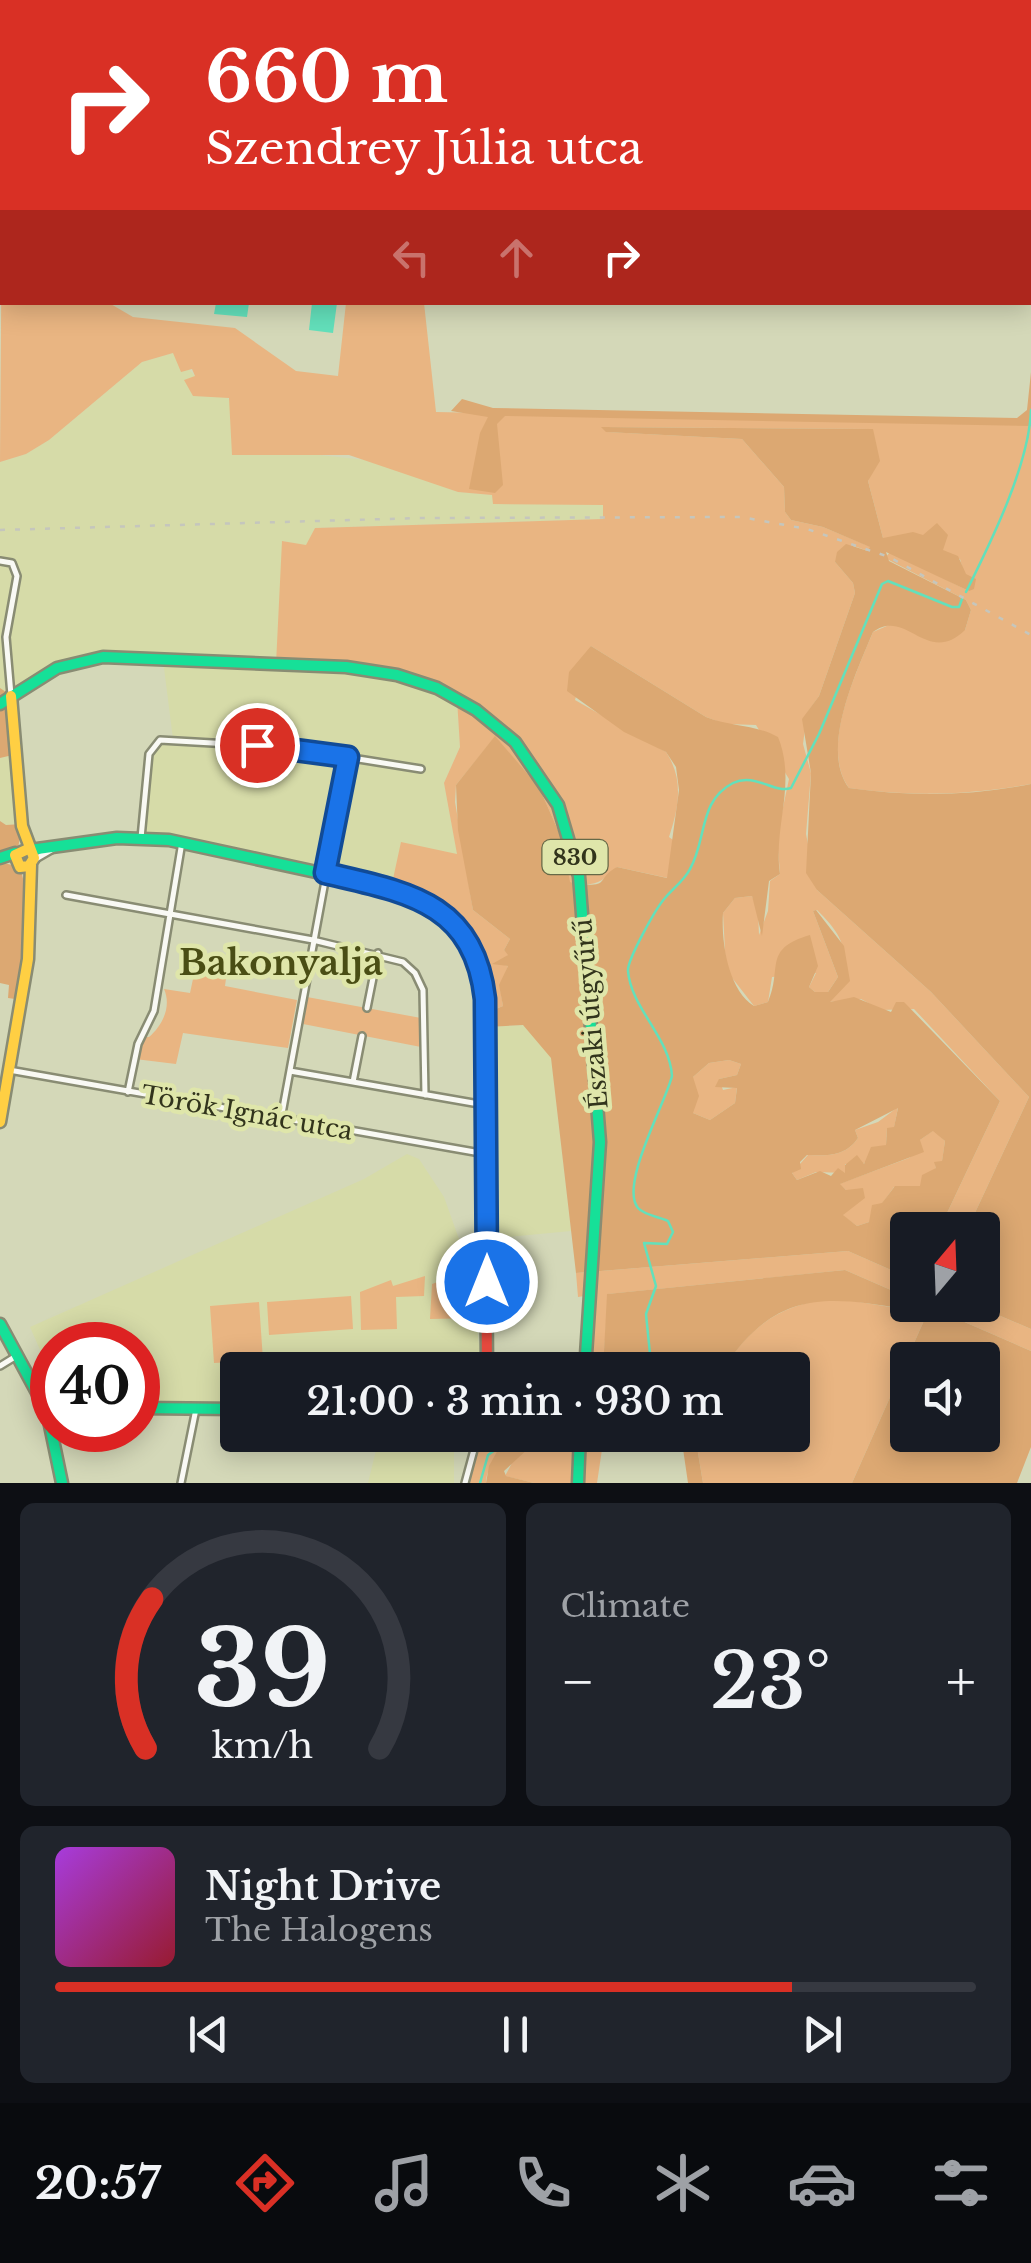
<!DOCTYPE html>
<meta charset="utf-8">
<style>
body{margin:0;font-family:"Libre Baskerville",serif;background:#20242c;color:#f1f3f6;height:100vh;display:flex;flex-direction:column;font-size:38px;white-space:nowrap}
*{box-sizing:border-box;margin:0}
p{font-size:32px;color:#9ea1a6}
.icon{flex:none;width:55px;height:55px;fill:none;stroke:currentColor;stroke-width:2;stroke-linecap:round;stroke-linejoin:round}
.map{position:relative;height:1483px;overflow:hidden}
.drawer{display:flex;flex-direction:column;gap:20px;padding:20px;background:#0d0f14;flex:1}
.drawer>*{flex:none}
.guide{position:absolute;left:0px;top:0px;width:1032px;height:305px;box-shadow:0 5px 25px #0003;background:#d93025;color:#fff;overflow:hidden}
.needle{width:65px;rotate:19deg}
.fabs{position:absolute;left:890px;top:1212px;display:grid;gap:20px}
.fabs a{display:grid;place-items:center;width:110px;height:110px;border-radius:10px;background:#171b24;box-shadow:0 5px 25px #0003;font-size:50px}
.speed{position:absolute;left:30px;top:1322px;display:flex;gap:20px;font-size:50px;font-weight:700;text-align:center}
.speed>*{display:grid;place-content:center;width:130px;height:130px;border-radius:50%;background:#171b24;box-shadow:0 5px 25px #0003;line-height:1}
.speed .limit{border:15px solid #d22;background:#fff;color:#111}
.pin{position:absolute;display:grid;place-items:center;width:85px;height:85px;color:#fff;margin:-42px;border:5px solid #fff;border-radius:50%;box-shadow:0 2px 10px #0007}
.me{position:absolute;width:110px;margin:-55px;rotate:0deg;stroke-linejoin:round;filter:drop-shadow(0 0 8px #0008)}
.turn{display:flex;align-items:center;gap:35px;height:210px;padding:0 40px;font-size:45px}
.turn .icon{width:130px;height:130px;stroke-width:2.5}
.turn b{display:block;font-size:70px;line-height:85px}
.lanes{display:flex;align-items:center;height:95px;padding:0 40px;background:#0003;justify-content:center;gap:50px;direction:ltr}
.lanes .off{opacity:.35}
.big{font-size:75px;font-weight:600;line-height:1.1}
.drawer .tile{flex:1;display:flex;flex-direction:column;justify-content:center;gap:15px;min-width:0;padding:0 35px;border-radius:15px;background:#20242c}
.drawer .dial{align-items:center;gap:0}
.dial svg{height:260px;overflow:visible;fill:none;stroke:#363941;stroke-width:7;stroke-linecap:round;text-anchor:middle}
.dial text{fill:#f1f3f6;stroke:none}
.song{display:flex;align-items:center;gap:30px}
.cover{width:120px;height:120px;border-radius:15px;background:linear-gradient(135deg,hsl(280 70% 55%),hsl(350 70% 35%))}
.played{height:10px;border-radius:5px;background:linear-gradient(90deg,#d93025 80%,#363941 80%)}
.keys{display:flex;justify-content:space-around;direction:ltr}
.heat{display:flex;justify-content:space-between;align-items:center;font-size:55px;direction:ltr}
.drawer .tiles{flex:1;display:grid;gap:20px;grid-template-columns:1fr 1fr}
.tile:last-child{grid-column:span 2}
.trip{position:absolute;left:220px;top:1352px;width:590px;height:100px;border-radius:10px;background:#171b24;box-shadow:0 5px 25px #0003;font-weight:600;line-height:100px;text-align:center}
.menu{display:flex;height:160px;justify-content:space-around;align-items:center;background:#090b0e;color:#9ea1a6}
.menu .icon{width:70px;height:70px}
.menu .selected{color:#d93025}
.menu b{font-size:45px;color:#f1f3f6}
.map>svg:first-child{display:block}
.built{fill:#d6dba8}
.green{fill:#e9b582}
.forest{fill:#dca872;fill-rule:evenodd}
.water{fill:#63e0bb}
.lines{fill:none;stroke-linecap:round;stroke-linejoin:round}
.stream{stroke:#63e0bb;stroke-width:2.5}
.street-casing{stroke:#898c73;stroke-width:10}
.fast-casing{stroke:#898c73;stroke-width:15}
.slow-casing{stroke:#898c73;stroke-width:15}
.jam-casing{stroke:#898c73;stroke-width:15}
.street{stroke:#f9f9f4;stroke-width:5}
.fast{stroke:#16e098;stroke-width:10}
.slow{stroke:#ffcf43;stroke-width:10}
.jam{stroke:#f24e42;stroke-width:10}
.rail{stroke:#c5c6bd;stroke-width:2.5;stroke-dasharray:5 10;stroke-linecap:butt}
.route-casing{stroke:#114b97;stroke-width:25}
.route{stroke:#1a73e8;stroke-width:18}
.labels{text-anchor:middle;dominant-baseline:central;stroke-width:9;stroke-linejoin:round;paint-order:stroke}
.shield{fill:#dfe6aa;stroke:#666947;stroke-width:2.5}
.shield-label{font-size:22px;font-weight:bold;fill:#32341c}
.street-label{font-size:25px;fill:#32341c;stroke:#dfe6aa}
.district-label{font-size:35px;font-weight:bold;fill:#4a4e15;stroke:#dfe6aa}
</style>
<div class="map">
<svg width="1031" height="1483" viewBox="0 0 1031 1483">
<rect width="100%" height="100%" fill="#d4d8b8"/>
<path class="built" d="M173,353L195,376L309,454L375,461L458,492L492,495L494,504H604V519L315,528L306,546L283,541L372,671L457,699L460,747L444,783L466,900L451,909L440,911L411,894L142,836L149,754L155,744L173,739L163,660L120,657L59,667L12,696L0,688V462L26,454L49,440L142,362Z
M17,754L22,824L6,825L0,821V758Z
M523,1025L551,1057L571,1231L488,1239L487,1027Z
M407,1154L419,1159L444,1197L470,1270L482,1370H238L237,1402H138V1345H52V1377L30,1327L364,1179Z
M454,1435V1483H368L379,1438Z"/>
<path class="green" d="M2,190V302L109,303L133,317L235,328L296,371L338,376L346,303H424L436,412L1031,424V784C969,795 911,797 849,788C820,748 855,676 873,632L889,625L965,630L971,610L966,600L885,558L890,552L969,591L960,559L949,556C913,521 921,545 883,538L868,481L878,455L872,429L610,427L607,432L742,439L784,487L785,512L791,520L823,527L871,547L868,551L854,546L835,562L853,583L855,593L819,696L807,713L803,744L811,773L806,834L817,890L931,992L1029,1097L967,1230H939L1000,1101L914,1009L881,1010L861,999L829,1002C848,960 853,945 817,910L813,911L838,977L828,992H815L809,987L816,973L772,977L768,1002L754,1006L726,970L723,913L735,898L752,896L758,912L759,935L768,911L770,881L780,874L777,836L789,779L756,725L725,724L706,717L591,646L575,700L666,752C684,779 679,807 669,837L673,840L668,878L617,867C600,884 594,887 569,882L561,837L539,787L495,737L456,785L455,802L473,910L510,939L504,950L509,954L501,964L508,966L500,987L503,1006L491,1011L487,1024L477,960L440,911L451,908L435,896L393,879L401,842L457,854L444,783L460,747L457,699L397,675L276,664L282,541L306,545L315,528L603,519V505L493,504L492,495L458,492L349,455H232L229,398L193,396L184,380L195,376L192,369L181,372L173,353L142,362L49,440L26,454L0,462Z
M196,965L227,971L225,986L297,1000L288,1048L183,1033L176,1064L135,1059L142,1037H149C162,1026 172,1007 164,989L190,993Z
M307,997L421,1018V1047L303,1024Z
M729,1060L741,1064L737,1075L719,1079L723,1090L737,1087L735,1103L710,1120L693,1113V1077L709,1063Z
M898,1107L894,1128H887L886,1145L863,1164H845L846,1173L816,1172L797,1180L792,1173L808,1155C828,1156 846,1156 858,1138L855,1130L878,1122Z
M934,1130L945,1141L942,1162H935L936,1168L920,1187H894L869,1222L857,1226L843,1216L846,1190L839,1184L909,1158L916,1153L920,1140Z
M848,1251L907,1277V1297L845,1270L608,1294L603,1370H586L591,1295L578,1297L576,1273Z
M470,1270L479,1318L430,1319L432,1284Z
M425,1276L424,1296L396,1297L397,1329L361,1330L360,1292L391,1280L393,1286Z
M351,1296L353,1329L269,1335L267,1302Z
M834,1298L903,1309L907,1300L908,1305H975L1031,1329V1351L930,1307L852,1483H703L695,1435H792V1370H722C752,1325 779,1305 834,1298Z
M259,1302L263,1360L214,1363L210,1306Z
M484,1435L499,1448C497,1461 486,1468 486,1483H466Z
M543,1435L604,1436L597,1483H534L505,1476L513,1461Z"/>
<path class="forest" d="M1031,372V426L505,416L497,424L503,485L495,493L469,489L480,433L488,417L451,411L462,399L493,408L1017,418L1027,410Z
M601,427L873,429L880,461L868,481L883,538L913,532L923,535L937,523L948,535L943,550L958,556L966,574L976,579L974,589L969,591L886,552L889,561L966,600L971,610L965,630C927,667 906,607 873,632C855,675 820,750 849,788C911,797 970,796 1031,784V1329L975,1305H982V1230H967L1029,1097L931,992L817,890L806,873L811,773L802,719L819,696L855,593L853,583L835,562L837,552L846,544L868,551L870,547L823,527L791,520L785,512L784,487L742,439L606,432Z
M591,646L706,717C732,727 754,724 778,737C797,784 773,826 780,874L769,881L762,936L752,896L735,898L723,913C721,941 728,990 754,1006L768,1002C783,968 762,949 810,935L818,966L809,987L815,992H828L838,977L813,911L816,910L844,946L850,981L830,1002L854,997L891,1012L896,1002H904L1000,1101L939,1230H908L907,1277L848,1251L576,1273L551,1058L523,1025L487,1027L491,1011L503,1006L499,985L508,966L492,964L508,955L504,950L510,939L473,910L458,830L456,785L495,736L539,787L561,837L570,882C613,890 594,879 617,867L667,878L679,790L676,767L666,752L624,732L567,691L569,672ZM729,1060L741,1064L737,1075L719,1079L715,1087L737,1088L735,1103L710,1120L693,1113L699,1096L693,1077L709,1063ZM898,1108L894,1127L887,1128L886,1145L871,1147L864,1164L857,1155L845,1165V1173L838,1168L831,1176L820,1171L797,1180L792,1173L801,1169L800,1162L807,1155C828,1156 846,1156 858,1138L855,1130ZM933,1131L945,1141L942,1161L934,1162L936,1168L922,1175L920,1186H895L882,1203L872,1205L869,1222L857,1226L843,1215L865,1198L863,1188L846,1190L840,1184L924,1152L920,1140Z
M0,688L12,696L17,754L0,758Z
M0,821L6,825L22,824L18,849L0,858Z
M0,862L20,867C33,911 29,956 22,1000L8,998L9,985L0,983Z
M845,1270L907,1297L904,1309C819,1294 774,1293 722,1370H603L607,1294Z
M930,1307L1031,1351V1447L1017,1483H852ZM908,1360H982V1435H908Z
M487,1435H543L504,1471L506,1476L534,1483H486L489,1466L499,1448Z
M681,1435H695L703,1483H688Z"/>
<path class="water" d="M216,303H249L247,317L214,314Z
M312,303H337L333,333L309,330Z"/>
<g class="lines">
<path class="stream" d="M1030,90L1031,89
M0,245L2,244
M966,592C991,542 1029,465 1031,410
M570,1370H577
M623,1370L643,1365L650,1354L646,1314L656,1286L644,1243L667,1244L673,1232L668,1221C660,1217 644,1215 638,1208C619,1185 666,1102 672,1076C670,1038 631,1008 628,971C627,960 656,908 665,898C673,888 684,881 690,869C707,840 698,801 733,783C755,772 774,794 791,788L819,734L882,584L888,581L952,607H959L962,599
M480,1483L488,1455L516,1435"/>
<g class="street-casing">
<path id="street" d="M0,561L12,563L17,576L6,637L11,695
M141,838L149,754L160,740L283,747L421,769
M34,860L53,849
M66,895L313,940L403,962L415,973L423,990L425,1095
M367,1008L378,953
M9,1070L486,1154
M290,1071L479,1104
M353,1082L362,1036
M128,1092L138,1044L154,1011L182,842
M281,1119L348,757
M0,1366L18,1355
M181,1483L196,1409
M465,1483L478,1435"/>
</g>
<g class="fast-casing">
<path id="fast" d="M0,704L57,668L103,657L346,667L397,675L437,688L476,710L515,742L558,805L579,876L600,1142L585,1370
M30,850L117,838L169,840L399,890L447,919L468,946L485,999L486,1239
M0,858L15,853
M0,1324L47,1411L62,1483
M138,1408L238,1409
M578,1483L580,1435"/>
</g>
<g class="slow-casing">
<path id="slow" d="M11,696L22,826L34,858L29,866L20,867L15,855L28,849
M0,1122L28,959L31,865"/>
</g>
<g class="jam-casing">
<path id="jam" d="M486,1239L487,1370"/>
</g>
<use href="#street" class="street"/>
<use href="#fast" class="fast"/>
<use href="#slow" class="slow"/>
<use href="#jam" class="jam"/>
<path class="rail" d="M0,530L422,518L741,517L807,529L889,557L1031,635"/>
</g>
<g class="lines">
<g class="route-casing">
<path id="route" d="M257,745L348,757L325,873C405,892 474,901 485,999L487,1282"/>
</g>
<use href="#route" class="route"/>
</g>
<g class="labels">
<rect class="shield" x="542.5" y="840" width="65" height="34" rx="8"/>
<g class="shield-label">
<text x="575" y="857">830</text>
</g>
<g class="street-label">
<text transform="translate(591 1014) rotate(-95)">Északi útgyűrű</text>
<text transform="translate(247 1113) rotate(10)">Török Ignác utca</text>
</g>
<g class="district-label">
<text x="281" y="962">Bakonyalja</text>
</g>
</g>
</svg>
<div class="fabs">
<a><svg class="needle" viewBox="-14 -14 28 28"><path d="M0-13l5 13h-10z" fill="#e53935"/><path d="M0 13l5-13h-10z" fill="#9ea1a6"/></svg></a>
<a><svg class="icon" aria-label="sound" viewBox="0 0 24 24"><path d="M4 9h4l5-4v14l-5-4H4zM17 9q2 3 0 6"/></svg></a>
</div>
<div class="speed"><div class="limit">40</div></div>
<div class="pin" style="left:257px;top:745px;background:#d93025"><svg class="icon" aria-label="arrive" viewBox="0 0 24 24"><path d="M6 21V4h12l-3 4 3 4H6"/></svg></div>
<svg class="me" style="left:487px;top:1282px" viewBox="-20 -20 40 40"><circle r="17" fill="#1a73e8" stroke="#fff" stroke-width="3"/><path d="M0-11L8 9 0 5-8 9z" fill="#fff"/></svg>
<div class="trip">21:00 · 3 min · 930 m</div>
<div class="guide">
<div class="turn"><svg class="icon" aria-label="right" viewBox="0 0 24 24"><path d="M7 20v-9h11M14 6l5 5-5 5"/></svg><div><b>660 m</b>Szendrey Júlia utca</div></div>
<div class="lanes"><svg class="icon off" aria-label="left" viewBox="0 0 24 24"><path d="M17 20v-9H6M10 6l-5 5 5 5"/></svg><svg class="icon off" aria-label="ahead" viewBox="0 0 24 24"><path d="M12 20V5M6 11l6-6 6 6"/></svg><svg class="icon" aria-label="right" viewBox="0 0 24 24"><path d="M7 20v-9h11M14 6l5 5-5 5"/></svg></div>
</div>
</div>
<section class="drawer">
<div class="tiles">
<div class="tile dial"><svg viewBox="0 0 100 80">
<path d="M14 69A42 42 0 1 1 86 69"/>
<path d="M14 69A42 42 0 0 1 16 23" stroke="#d93025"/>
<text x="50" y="56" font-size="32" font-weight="700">39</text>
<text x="50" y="72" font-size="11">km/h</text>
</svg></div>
<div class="tile"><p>Climate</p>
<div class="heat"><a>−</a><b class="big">23°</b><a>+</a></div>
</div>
<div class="tile">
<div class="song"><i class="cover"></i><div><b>Night Drive</b><p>The Halogens</p></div></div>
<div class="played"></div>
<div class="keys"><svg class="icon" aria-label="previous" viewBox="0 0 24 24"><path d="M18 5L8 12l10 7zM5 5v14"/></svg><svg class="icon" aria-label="pause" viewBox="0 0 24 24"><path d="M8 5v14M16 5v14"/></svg><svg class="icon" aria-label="next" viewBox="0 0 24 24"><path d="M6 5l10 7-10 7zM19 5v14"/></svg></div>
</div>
</div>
</section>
<nav class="menu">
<b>20:57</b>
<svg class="icon selected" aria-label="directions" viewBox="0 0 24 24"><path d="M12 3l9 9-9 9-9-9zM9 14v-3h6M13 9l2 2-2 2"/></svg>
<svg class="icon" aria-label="music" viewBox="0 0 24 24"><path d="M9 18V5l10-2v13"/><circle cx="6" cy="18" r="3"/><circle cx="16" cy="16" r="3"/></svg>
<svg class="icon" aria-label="phone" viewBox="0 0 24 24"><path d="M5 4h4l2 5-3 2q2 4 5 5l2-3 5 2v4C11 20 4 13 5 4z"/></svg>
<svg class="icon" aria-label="climate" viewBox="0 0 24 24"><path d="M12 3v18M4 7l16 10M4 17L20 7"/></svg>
<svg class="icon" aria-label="car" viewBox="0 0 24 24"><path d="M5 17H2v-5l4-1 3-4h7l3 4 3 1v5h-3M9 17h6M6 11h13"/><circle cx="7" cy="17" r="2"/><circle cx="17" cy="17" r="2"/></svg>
<svg class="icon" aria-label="filters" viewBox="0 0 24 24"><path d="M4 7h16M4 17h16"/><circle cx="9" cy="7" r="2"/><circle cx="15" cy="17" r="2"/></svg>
</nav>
